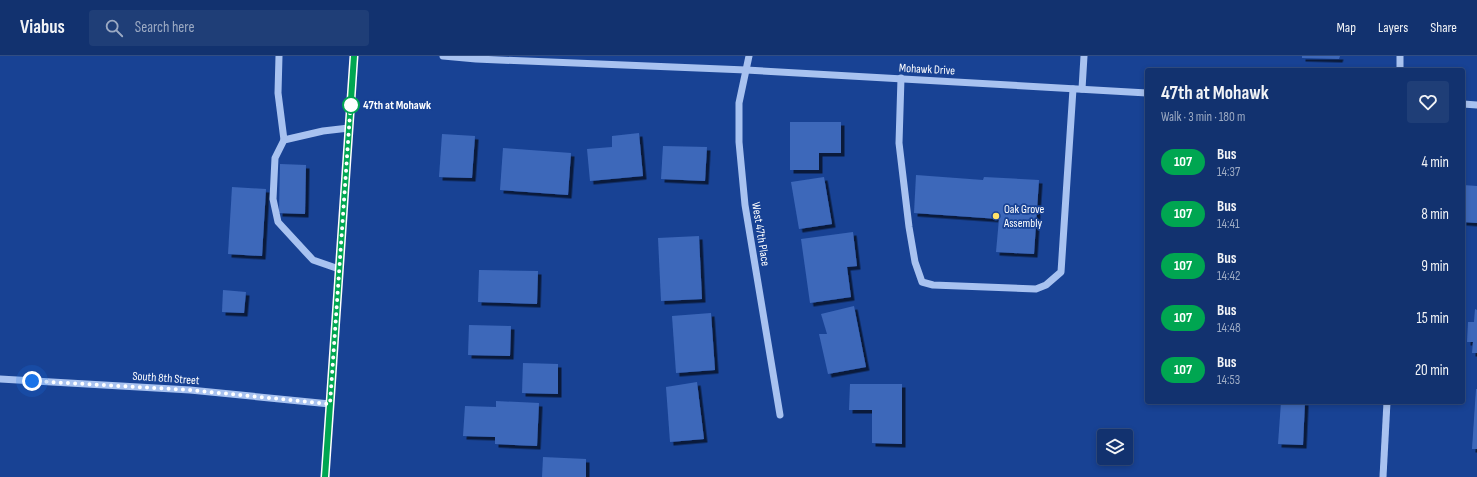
<!DOCTYPE html>
<meta charset="utf-8">
<style>
:root{--surface:#12326f;--page:#1f3e77;--text:#f1f3f6;--muted:#9caac3;--line:#314d82}
body{margin:0;font-family:"Sofia Sans Condensed",sans-serif;background:var(--page);color:var(--text);height:100vh;display:flex;flex-direction:column;font-size:15px;white-space:nowrap}
*{box-sizing:border-box;margin:0}
p{font-size:13px;color:var(--muted)}
.icon{flex:none;width:22px;height:22px;fill:none;stroke:currentColor;stroke-width:2;stroke-linecap:round;stroke-linejoin:round}
.map{position:relative;flex:1;overflow:hidden}
.drawer{position:absolute;left:1145px;top:12px;width:320px;height:336px;display:flex;flex-direction:column;background:var(--surface);border-radius:4px;box-shadow:0 2px 6px #0003,0 0 0 1px var(--line)}
.drawer>*{flex:none}
.badge{padding:0 8px;border-radius:13px;font-size:14px;line-height:26px}
.fabs{position:absolute;left:1097px;top:373px;display:grid;gap:8px}
.fabs a{display:grid;place-items:center;width:36px;height:36px;border-radius:4px;background:var(--surface);box-shadow:0 2px 6px #0003,0 0 0 1px var(--line);font-size:20px}
.you{position:absolute;width:20px;height:20px;margin:-10px;border:3px solid #fff;border-radius:50%;background:#1a73e8;box-shadow:0 0 0 6px #1a73e833}
.map>.badge{position:absolute;translate:-50% -50%;box-shadow:0 0 0 2px #fff}
.round{display:grid;place-items:center;flex:none;width:42px;height:42px;border-radius:4px;background:var(--page)}
.headline{display:flex;align-items:center;justify-content:space-between;height:68px;padding:0 16px}
h1{font-size:19px;font-weight:700;line-height:30px}
ul{padding:0;list-style:none}
li{display:flex;align-items:center;gap:12px;height:52px;padding:0 16px}
li div{flex:1}
li b{display:block;font-size:15px}
li em{font-style:normal}
li .badge{min-width:44px;font-weight:700;text-align:center}
header{display:flex;align-items:center;gap:24px;box-sizing:border-box;height:56px;padding:0 20px;background:var(--surface);border-bottom:1px solid var(--line)}
header strong{font-size:19px}
nav{display:flex;gap:22px;margin-inline-start:auto;font-size:14px}
.search{width:280px;height:36px;background:var(--page);display:flex;align-items:center;gap:10px;box-sizing:border-box;padding:0 14px;border-radius:4px;color:var(--muted);font-size:15px}
.map>svg:first-child{display:block}
</style>
<header>
<strong>Viabus</strong>
<div class="search"><svg class="icon" aria-label="search" viewBox="0 0 24 24"><circle cx="10" cy="10" r="6"/><path d="M15 15l6 6"/></svg>Search here</div>
<nav><a>Map</a><a>Layers</a><a>Share</a></nav>
</header>
<div class="map">
<svg width="1477" height="421" viewBox="0 0 1477 421">
<defs>
<filter id="shadow"><feDropShadow dx="3.5" dy="3.5" stdDeviation="0" flood-color="#0009"/></filter>
</defs>
<rect width="100%" height="100%" fill="#184294"/>
<!-- building -->
<g fill="#3d68ba" filter="url(#shadow)">
<path d="M 1302,0 L 1340,0 L 1339,3 L 1302,2 Z"/>
<path d="M 790,66 L 841,66 L 841,97 L 819,97 L 819,114 L 790,114 Z"/>
<path d="M 639,77 L 643,120 L 590,125 L 587,93 L 612,91 L 612,80 Z"/>
<path d="M 442,78 L 475,80 L 472,122 L 439,121 Z"/>
<path d="M 663,90 L 707,91 L 705,125 L 661,123 Z"/>
<path d="M 503,92 L 571,97 L 568,139 L 500,134 Z"/>
<path d="M 280,108 L 306,109 L 305,158 L 279,157 Z"/>
<path d="M 916,119 L 983,124 L 984,121 L 1039,124 L 1034,198 L 996,196 L 999,163 L 914,157 Z"/>
<path d="M 824,121 L 832,168 L 799,173 L 791,126 Z"/>
<path d="M 1463,129 L 1477,130 L 1477,167 L 1463,166 Z"/>
<path d="M 232,131 L 266,133 L 262,200 L 228,198 Z"/>
<path d="M 853,176 L 857,210 L 847,211 L 851,241 L 810,247 L 801,183 Z"/>
<path d="M 699,180 L 702,243 L 661,245 L 658,182 Z"/>
<path d="M 479,214 L 538,215 L 537,248 L 478,246 Z"/>
<path d="M 223,234 L 246,236 L 244,257 L 222,256 Z"/>
<path d="M 854,250 L 866,311 L 828,318 L 819,278 L 827,278 L 821,258 Z"/>
<path d="M 1475,253 L 1477,254 L 1477,297 L 1472,297 L 1473,286 L 1467,286 L 1468,266 L 1474,266 Z"/>
<path d="M 711,257 L 715,314 L 676,317 L 672,260 Z"/>
<path d="M 469,269 L 511,270 L 510,300 L 468,299 Z"/>
<path d="M 523,307 L 558,308 L 558,338 L 522,337 Z"/>
<path d="M 697,326 L 704,383 L 670,386 L 666,331 Z"/>
<path d="M 850,328 L 902,328 L 902,388 L 872,387 L 872,354 L 849,354 Z"/>
<path d="M 1476,333 L 1477,333 L 1477,393 L 1472,393 Z"/>
<path d="M 496,345 L 539,347 L 537,390 L 495,388 L 495,381 L 463,380 L 465,350 L 496,351 Z"/>
<path d="M 1281,346 L 1305,346 L 1303,389 L 1278,388 Z"/>
<path d="M 543,401 L 586,403 L 586,421 L 542,421 Z"/>
</g>
<g fill="none" stroke-linecap="round" stroke-linejoin="round">
<!-- minor -->
<g stroke="#a8c2f0" stroke-width="7">
<path d="M 279,0 L 278,37 L 284,84"/>
<path d="M 443,0 L 476,3 L 746,14 L 1147,37"/>
<path d="M 749,0 L 739,47 L 739,86 L 745,149 L 780,359"/>
<path d="M 1400,14 L 1400,0"/>
<path d="M 901,22 L 899,87 L 909,171 L 915,206 L 922,226 L 933,229 L 1036,233 L 1046,229 L 1061,216 L 1073,33"/>
<path d="M 1082,33 L 1084,0"/>
<path d="M 1463,48 L 1477,49"/>
<path d="M 339,213 L 313,204 L 278,166 L 273,143 L 275,102 L 284,84 L 323,75 L 349,72"/>
<path d="M 0,323 L 190,334 L 330,348"/>
<path d="M 325,421 L 354,0"/>
<path d="M 1383,421 L 1387,346"/>
</g>
</g>
<g fill="none" stroke-linecap="round" stroke-linejoin="round">
<defs>
<path id="line" d="M 325,421 L 354,0"/>
</defs>
<!-- line casing -->
<use href="#line" stroke="#fff" stroke-width="9"/>
<!-- line -->
<use href="#line" stroke="#00a651" stroke-width="6"/>
<!-- walk -->
<path stroke="#fff" stroke-width="4" stroke-dasharray="0 7.2" d="M 32,325 L 190,334 L 330,348 L 351,43 L 351,49"/>
</g>
<!-- markers -->
<circle fill="#fff" stroke="#00a651" stroke-width="2" cx="351" cy="49" r="8"/>
<circle fill="#ffe268" stroke="#184294" stroke-width="1.5" cx="996" cy="160" r="4"/>
<g text-anchor="middle" stroke-width="3.5" stroke-linejoin="round" paint-order="stroke">
<!-- street labels -->
<g font-size="12" fill="#fff" stroke="#184294">
<text transform="translate(927 13) rotate(3)" y="4">Mohawk Drive</text>
<text transform="translate(761 178) rotate(81)" y="4">West 47th Place</text>
<text transform="translate(166 322) rotate(4)" y="4">South 8th Street</text>
</g>
<!-- stop labels -->
<g font-size="12" font-weight="bold" fill="#fff" stroke="#184294" text-anchor="start">
<text x="363" y="53">47th at Mohawk</text>
</g>
<!-- poi labels -->
<g font-size="12" fill="#fff" stroke="#184294" text-anchor="start">
<text x="1004" y="157">Oak Grove<tspan x="1004" dy="14">Assembly</tspan></text>
</g>
</g>
</svg>
<div class="fabs">
<a><svg class="icon" aria-label="layers" viewBox="0 0 24 24"><path d="M12 4l9 5-9 5-9-5zM3 14l9 5 9-5"/></svg></a>
</div>
<div class="you" style="left:32px;top:325px"></div>
<section class="drawer">
<div class="headline"><div><h1>47th at Mohawk</h1><p>Walk · 3 min · 180 m</p></div><a class="round"><svg class="icon" aria-label="heart" viewBox="0 0 24 24"><path d="M12 20l-8-8c-3-5 5-10 8-4 3-6 11-1 8 4z"/></svg></a></div>
<ul>
<li><span class="badge" style="background:#00a651;color:#fff">107</span><div><b>Bus</b><p>14:37</p></div><em>4 min</em></li>
<li><span class="badge" style="background:#00a651;color:#fff">107</span><div><b>Bus</b><p>14:41</p></div><em>8 min</em></li>
<li><span class="badge" style="background:#00a651;color:#fff">107</span><div><b>Bus</b><p>14:42</p></div><em>9 min</em></li>
<li><span class="badge" style="background:#00a651;color:#fff">107</span><div><b>Bus</b><p>14:48</p></div><em>15 min</em></li>
<li><span class="badge" style="background:#00a651;color:#fff">107</span><div><b>Bus</b><p>14:53</p></div><em>20 min</em></li>
</ul>
</section>
</div>
